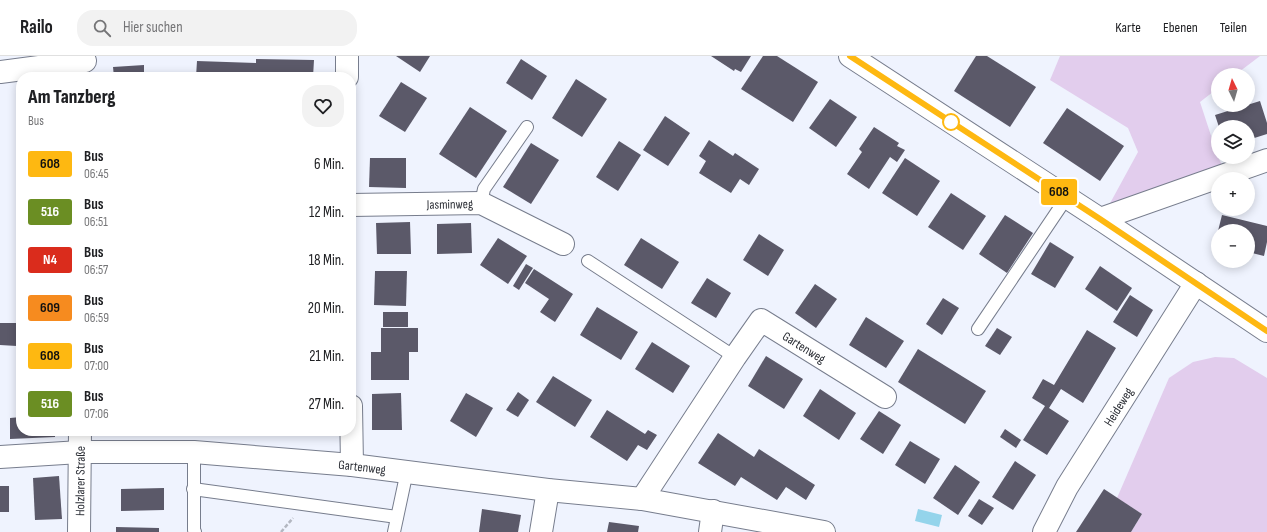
<!DOCTYPE html>
<html lang="de">
<meta charset="utf-8">
<style>
:root{--surface:#fff;--page:#f2f2f2;--text:#202124;--muted:#757577;--line:#e0e0e0}
body{margin:0;font-family:"Sofia Sans Condensed",sans-serif;background:var(--page);color:var(--text);height:100vh;display:flex;flex-direction:column;font-size:15px;white-space:nowrap}
*{box-sizing:border-box;margin:0}
p{font-size:13px;color:var(--muted)}
.icon{flex:none;width:22px;height:22px;fill:none;stroke:currentColor;stroke-width:2;stroke-linecap:round;stroke-linejoin:round}
.map{position:relative;flex:1;overflow:hidden}
.drawer{position:absolute;left:16px;top:16px;width:340px;height:364px;display:flex;flex-direction:column;background:var(--surface);border-radius:16px;box-shadow:0 2px 10px #0003}
.drawer>*{flex:none}
.badge{padding:0 8px;border-radius:3px;font-size:14px;line-height:26px}
.needle{width:26px;rotate:355deg}
.controls{position:absolute;left:1211px;top:12px;display:grid;gap:8px}
.controls a{display:grid;place-items:center;width:44px;height:44px;border-radius:50%;background:var(--surface);box-shadow:0 2px 10px #0003;font-size:20px}
.map>.badge{position:absolute;translate:-50% -50%;box-shadow:0 0 0 2px #fff}
.round{display:grid;place-items:center;flex:none;width:42px;height:42px;border-radius:16px;background:var(--page)}
.summary{display:flex;align-items:center;justify-content:space-between;height:68px;padding:0 12px}
h1{font-size:19px;font-weight:800;line-height:30px}
ul{padding:0;list-style:none}
li{display:flex;align-items:center;gap:12px;height:48px;padding:0 12px}
li div{flex:1}
li b{display:block;font-size:15px}
li em{font-style:normal}
li .badge{min-width:44px;font-weight:700;text-align:center}
header{display:flex;align-items:center;gap:24px;box-sizing:border-box;height:56px;padding:0 20px;background:var(--surface);border-bottom:1px solid var(--line)}
header strong{font-size:19px}
nav{display:flex;gap:22px;margin-inline-start:auto;font-size:14px}
.search{width:280px;height:36px;background:var(--page);display:flex;align-items:center;gap:10px;box-sizing:border-box;padding:0 14px;border-radius:16px;color:var(--muted);font-size:15px}
.map>svg:first-child{display:block}
</style>
<header>
<strong>Railo</strong>
<div class="search"><svg class="icon" aria-label="search" viewBox="0 0 24 24"><circle cx="10" cy="10" r="6"/><path d="M15 15l6 6"/></svg>Hier suchen</div>
<nav><a>Karte</a><a>Ebenen</a><a>Teilen</a></nav>
</header>
<div class="map">
<svg width="1267" height="476" viewBox="0 0 1267 476">
<rect width="100%" height="100%" fill="#eff3fe"/>
<!-- green -->
<g fill="#e2cded">
<path d="M 1060,0 L 1260,0 L 1235,19 L 1218,19 L 1218,32 L 1200,46 L 1218,101 L 1222,109 L 1108,151 L 1138,96 L 1128,72 L 1050,24 Z"/>
<path d="M 1215,301 L 1234,302 L 1267,322 L 1267,476 L 1131,476 L 1142,458 L 1117,442 L 1169,322 L 1193,306 Z"/>
</g>
<!-- water -->
<path fill="#94d4eb" d="M 918,453 L 942,459 L 939,471 L 915,465 Z"/>
<!-- building -->
<g fill="#5b5969">
<path d="M 396,0 L 430,0 L 420,16 Z"/>
<path d="M 711,0 L 751,0 L 741,16 L 735,13 L 734,15 Z"/>
<path d="M 763,0 L 777,0 L 818,26 L 793,66 L 741,33 Z"/>
<path d="M 976,0 L 987,0 L 1036,31 L 1010,71 L 954,35 Z"/>
<path d="M 256,3 L 314,4 L 313,21 L 196,21 L 197,5 L 256,7 Z"/>
<path d="M 521,3 L 547,20 L 532,44 L 506,27 Z"/>
<path d="M 144,9 L 144,21 L 114,21 L 113,11 Z"/>
<path d="M 576,23 L 607,43 L 582,81 L 552,62 Z"/>
<path d="M 401,26 L 427,42 L 405,76 L 379,60 Z"/>
<path d="M 830,43 L 857,61 L 836,91 L 809,72 Z"/>
<path d="M 1260,45 L 1267,67 L 1267,78 L 1248,84 L 1248,71 L 1219,71 L 1215,59 Z"/>
<path d="M 470,51 L 507,75 L 476,122 L 439,98 Z"/>
<path d="M 1067,52 L 1124,90 L 1100,125 L 1043,87 Z"/>
<path d="M 665,60 L 690,77 L 668,110 L 643,94 Z"/>
<path d="M 874,71 L 899,87 L 897,90 L 905,94 L 897,106 L 890,101 L 869,133 L 847,118 L 862,96 L 859,93 Z"/>
<path d="M 709,84 L 733,100 L 735,97 L 759,113 L 749,129 L 740,123 L 731,137 L 699,117 L 706,105 L 699,100 Z"/>
<path d="M 619,85 L 641,99 L 618,135 L 596,121 Z"/>
<path d="M 531,87 L 559,104 L 531,148 L 503,131 Z"/>
<path d="M 370,102 L 406,102 L 406,132 L 369,131 Z"/>
<path d="M 905,102 L 940,125 L 917,160 L 882,137 Z"/>
<path d="M 951,137 L 986,160 L 963,194 L 928,171 Z"/>
<path d="M 1005,159 L 1033,177 L 1007,217 L 979,198 Z"/>
<path d="M 1222,159 L 1267,170 L 1267,186 L 1264,200 L 1248,196 L 1248,175 L 1218,175 Z"/>
<path d="M 410,166 L 411,198 L 377,198 L 376,167 Z"/>
<path d="M 471,167 L 472,197 L 437,198 L 437,168 Z"/>
<path d="M 759,178 L 784,194 L 768,220 L 743,204 Z"/>
<path d="M 1217,179 L 1218,180 L 1218,189 L 1215,189 Z"/>
<path d="M 498,182 L 527,200 L 508,228 L 480,209 Z"/>
<path d="M 641,182 L 679,206 L 662,233 L 624,209 Z"/>
<path d="M 1050,186 L 1074,201 L 1055,232 L 1031,218 Z"/>
<path d="M 526,208 L 533,212 L 519,234 L 513,230 Z"/>
<path d="M 1100,210 L 1132,232 L 1117,255 L 1085,233 Z"/>
<path d="M 17,212 L 21,212 L 21,265 L 18,265 Z"/>
<path d="M 534,213 L 573,238 L 555,266 L 540,256 L 549,243 L 525,227 Z"/>
<path d="M 375,215 L 407,215 L 406,250 L 374,249 Z"/>
<path d="M 707,222 L 731,237 L 716,262 L 691,247 Z"/>
<path d="M 815,228 L 837,243 L 816,272 L 795,257 Z"/>
<path d="M 1130,239 L 1153,254 L 1137,281 L 1113,266 Z"/>
<path d="M 943,242 L 959,252 L 942,279 L 926,268 Z"/>
<path d="M 597,251 L 638,276 L 621,304 L 580,279 Z"/>
<rect x="383" y="256" width="25" height="15"/>
<path d="M 866,261 L 904,285 L 886,312 L 849,289 Z"/>
<path d="M 0,267 L 17,267 L 17,290 L 0,289 Z"/>
<path d="M 381,272 L 418,272 L 418,296 L 409,296 L 409,324 L 371,324 L 371,296 L 381,296 Z"/>
<path d="M 997,272 L 1012,281 L 1000,299 L 985,290 Z"/>
<path d="M 1087,274 L 1116,292 L 1083,347 L 1061,333 L 1049,352 L 1069,365 L 1047,399 L 1023,384 L 1045,350 L 1032,342 L 1043,323 L 1054,329 Z"/>
<path d="M 652,286 L 690,310 L 673,337 L 635,313 Z"/>
<path d="M 17,291 L 21,291 L 21,340 L 18,340 Z"/>
<path d="M 918,293 L 986,335 L 965,368 L 898,326 Z"/>
<path d="M 766,300 L 803,323 L 784,353 L 748,330 Z"/>
<path d="M 553,320 L 592,344 L 575,371 L 536,346 Z"/>
<path d="M 820,333 L 856,357 L 839,384 L 803,360 Z"/>
<path d="M 518,336 L 529,344 L 518,361 L 506,354 Z"/>
<path d="M 401,337 L 402,374 L 372,374 L 372,338 Z"/>
<path d="M 466,337 L 493,352 L 476,381 L 450,365 Z"/>
<path d="M 607,354 L 645,378 L 648,374 L 657,379 L 647,394 L 638,389 L 627,405 L 590,381 Z"/>
<path d="M 879,355 L 901,369 L 883,398 L 860,383 Z"/>
<path d="M 21,361 L 21,375 L 55,375 L 55,381 L 10,383 L 10,362 Z"/>
<path d="M 1005,373 L 1021,384 L 1016,392 L 1000,381 Z"/>
<path d="M 718,377 L 754,401 L 759,393 L 815,429 L 806,444 L 786,431 L 777,444 L 741,421 L 735,430 L 698,407 Z"/>
<path d="M 910,385 L 940,403 L 925,428 L 895,409 Z"/>
<path d="M 1015,405 L 1036,419 L 1013,454 L 992,441 Z"/>
<path d="M 955,409 L 980,426 L 958,459 L 933,442 Z"/>
<path d="M 59,420 L 62,463 L 35,464 L 33,422 Z"/>
<rect x="0" y="430" width="9" height="26"/>
<path d="M 164,432 L 164,454 L 121,455 L 121,433 Z"/>
<path d="M 1104,433 L 1142,458 L 1131,476 L 1076,476 Z"/>
<path d="M 979,443 L 994,452 L 982,469 L 968,460 Z"/>
<path d="M 482,453 L 521,459 L 518,476 L 479,476 Z"/>
<path d="M 609,466 L 639,470 L 638,476 L 607,476 Z"/>
<path d="M 116,471 L 159,472 L 159,476 L 116,476 Z"/>
</g>
<g fill="none" stroke-linecap="round" stroke-linejoin="round">
<defs>
<g id="service">
<path d="M 481,147 L 484,133 L 527,71"/>
<path d="M 588,205 L 735,301"/>
<path d="M 978,273 L 1067,141"/>
<path d="M 194,396 L 194,474 L 195,476"/>
<path d="M 193,433 L 397,461"/>
<path d="M 394,476 L 407,415"/>
</g>
<g id="minor">
<path d="M 347,0 L 347,21"/>
<path d="M 850,0 L 1100,163 L 1267,275"/>
<path d="M 0,16 L 85,5"/>
<path id="s1" d="M 351,149 L 481,147 L 563,188"/>
<path d="M 1100,163 L 1267,104"/>
<path d="M 351,350 L 352,409"/>
<path id="s2" d="M 0,401 L 80,396 L 194,396 L 352,409 L 548,434 L 642,443 L 824,476"/>
<path id="s3" d="M 642,443 L 735,301 L 761,264 L 885,341"/>
<path id="s4" d="M 79,476 L 80,375"/>
<path d="M 541,476 L 548,434"/>
<path d="M 710,476 L 713,455"/>
<path id="s5" d="M 1044,476 L 1067,431 L 1196,227"/>
</g>
</defs>
<!-- service casing -->
<use href="#service" stroke="#777d8d" stroke-width="14"/>
<!-- minor casing -->
<use href="#minor" stroke="#777d8d" stroke-width="24"/>
<!-- path -->
<path stroke="#b3b7c1" stroke-width="2.5" stroke-dasharray="4 2" stroke-linecap="butt" d="M 281,476 L 293,462"/>
<!-- service -->
<use href="#service" stroke="#fff" stroke-width="12"/>
<!-- minor -->
<use href="#minor" stroke="#fff" stroke-width="22"/>
</g>
<g fill="none" stroke-linecap="round" stroke-linejoin="round">
<defs>
<path id="line" d="M 850,0 L 1100,163 L 1267,275"/>
</defs>
<!-- line casing -->
<use href="#line" stroke="#fff" stroke-width="9"/>
<!-- line -->
<use href="#line" stroke="#feb811" stroke-width="6"/>
</g>
<!-- markers -->
<circle fill="#fff" stroke="#feb811" stroke-width="2" cx="951" cy="66" r="8"/>
<g text-anchor="middle" stroke-width="4" stroke-linejoin="round" paint-order="stroke">
<!-- street labels -->
<g font-size="13" fill="#2a2d34" stroke="#eff3fe">
<text dy="5" stroke="none"><textPath href="#s1" startOffset="99">Jasminweg</textPath></text>
<text dy="5" stroke="none"><textPath href="#s3" startOffset="266">Gartenweg</textPath></text>
<text dy="5" stroke="none"><textPath href="#s5" startOffset="146">Heideweg</textPath></text>
<text dy="5" stroke="none"><textPath href="#s2" startOffset="363">Gartenweg</textPath></text>
<text dy="5" stroke="none"><textPath href="#s4" startOffset="51">Holzlarer Straße</textPath></text>
</g>
</g>
</svg>
<div class="controls">
<a><svg class="needle" viewBox="-14 -14 28 28"><path d="M0-13l5 13h-10z" fill="#e53935"/><path d="M0 13l5-13h-10z" fill="#757577"/></svg></a>
<a><svg class="icon" aria-label="layers" viewBox="0 0 24 24"><path d="M12 4l9 5-9 5-9-5zM3 14l9 5 9-5"/></svg></a>
<a>+</a>
<a>−</a>
</div>
<b class="badge" style="left:1059px;top:136px;background:#feb811;color:#111">608</b>
<section class="drawer">
<div class="summary"><div><h1>Am Tanzberg</h1><p>Bus</p></div><a class="round"><svg class="icon" aria-label="heart" viewBox="0 0 24 24"><path d="M12 20l-8-8c-3-5 5-10 8-4 3-6 11-1 8 4z"/></svg></a></div>
<ul>
<li><span class="badge" style="background:#feb811;color:#111">608</span><div><b>Bus</b><p>06:45</p></div><em>6 Min.</em></li>
<li><span class="badge" style="background:#6b8e23;color:#fff">516</span><div><b>Bus</b><p>06:51</p></div><em>12 Min.</em></li>
<li><span class="badge" style="background:#da2c1c;color:#fff">N4</span><div><b>Bus</b><p>06:57</p></div><em>18 Min.</em></li>
<li><span class="badge" style="background:#f68b1f;color:#111">609</span><div><b>Bus</b><p>06:59</p></div><em>20 Min.</em></li>
<li><span class="badge" style="background:#feb811;color:#111">608</span><div><b>Bus</b><p>07:00</p></div><em>21 Min.</em></li>
<li><span class="badge" style="background:#6b8e23;color:#fff">516</span><div><b>Bus</b><p>07:06</p></div><em>27 Min.</em></li>
</ul>
</section>
</div>
